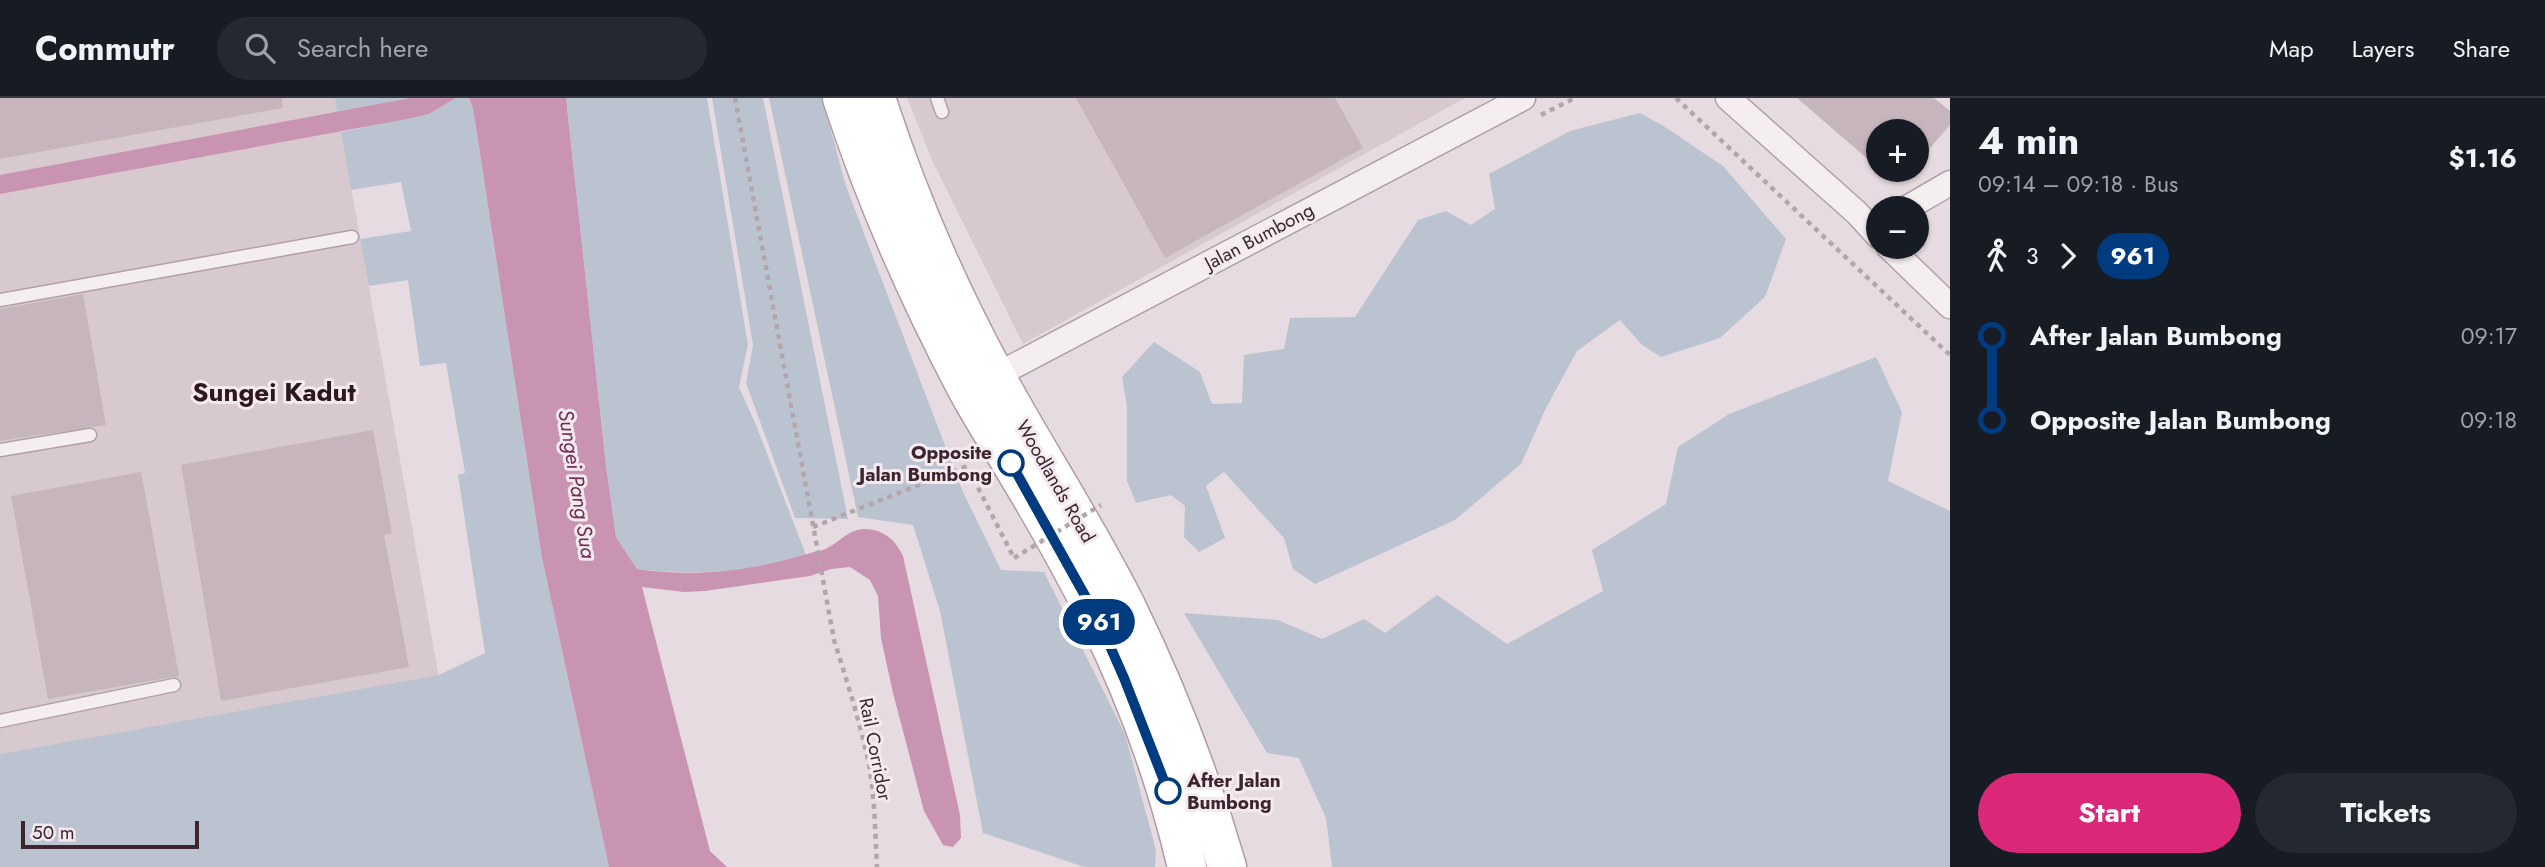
<!DOCTYPE html>
<meta charset="utf-8">
<style>
:root{--surface:#171b24;--page:#242831;--text:#f1f3f6;--muted:#9ea1a6;--line:#363941;--accent:#db2777}
body{margin:0;font-family:Jost,sans-serif;background:var(--page);color:var(--text);height:100vh;display:flex;flex-direction:column;font-size:26px;white-space:nowrap}
*{box-sizing:border-box;margin:0}
p{font-size:23px;color:var(--muted)}
.icon{flex:none;width:38px;height:38px;fill:none;stroke:currentColor;stroke-width:2;stroke-linecap:round;stroke-linejoin:round}
.map{position:relative;flex:1;overflow:hidden}
.drawer{display:flex;flex-direction:column;background:var(--surface);width:595px}
.drawer>*{flex:none}
.badge{padding:0 14px;border-radius:23px;font-size:24px;line-height:46px}
.buttons{position:absolute;left:1866px;top:21px;display:grid;gap:14px}
.buttons a{display:grid;place-items:center;width:63px;height:63px;border-radius:50%;background:var(--surface);box-shadow:0 2px 5px #0004;font-size:35px}
.scale{position:absolute;left:21px;bottom:18px;width:178px;box-sizing:border-box;padding-left:7px;border:4px solid #3c252f;border-top:0;font-size:19px;line-height:24px;white-space:nowrap;color:#3c252f;-webkit-text-stroke:5px #f4eaef;paint-order:stroke}
.map>.badge{position:absolute;translate:-50% -50%;box-shadow:0 0 0 4px #fff}
.legs{display:flex;align-items:center;gap:10px;height:77px;padding:0 28px;font-size:23px}
.legs p{margin-inline-start:auto}
.overview{display:flex;align-items:center;justify-content:space-between;height:119px;padding:0 28px}
h1{font-size:38px;font-weight:700;line-height:52px}
.button{display:flex;gap:14px;margin-top:auto;padding:14px 28px}
.button a{flex:1;height:80px;border-radius:42px;background:var(--accent);color:#fff;font-size:28px;font-weight:700;line-height:80px;text-align:center}
.button a+a{background:var(--page);color:var(--text)}
ul{padding:0 28px;list-style:none}
li{display:flex;align-items:center;gap:24px;height:84px;font-size:26px}
li i{display:grid;place-items:center;width:10px;height:100%;margin:0 9px;background:currentColor}
li i::after{content:'';width:18px;height:18px;margin:-9px;border:5px solid;border-radius:50%;background:var(--surface)}
li p{margin-inline-start:auto}
li:first-child i{background:linear-gradient(#0000 50%,currentColor 0)}
li:last-child i{background:linear-gradient(currentColor 50%,#0000 0)}
header{display:flex;align-items:center;gap:42px;box-sizing:border-box;height:98px;padding:0 35px;background:var(--surface);border-bottom:2px solid var(--line)}
header strong{font-size:33px}
nav{display:flex;gap:38px;margin-inline-start:auto;font-size:24px}
.search{width:490px;height:63px;background:var(--page);display:flex;align-items:center;gap:18px;box-sizing:border-box;padding:0 24px;border-radius:38px;color:var(--muted);font-size:26px}
main{display:flex;flex:1;min-height:0}
.map>svg:first-child{display:block}
</style>
<header>
<strong>Commutr</strong>
<div class="search"><svg class="icon" aria-label="search" viewBox="0 0 24 24"><circle cx="10" cy="10" r="6"/><path d="M15 15l6 6"/></svg>Search here</div>
<nav><a>Map</a><a>Layers</a><a>Share</a></nav>
</header>
<main>
<div class="map">
<svg width="1950" height="769" viewBox="0 0 1950 769">
<rect width="100%" height="100%" fill="#e6dbe0"/>
<!-- built -->
<g fill="#d8c9cf">
<path d="M 0,0 L 335,0 L 473,769 L 0,769 Z"/>
<path d="M 907,0 L 1465,0 L 1023,246 L 932,62 Z"/>
</g>
<!-- green -->
<g fill="#bcc3d0">
<path d="M 335,0 L 410,0 L 337,14 Z"/>
<path d="M 456,0 L 469,0 L 473,10 L 542,460 L 609,769 L 0,769 L 0,656 L 439,577 L 485,555 L 458,377 L 465,375 L 446,265 L 420,268 L 408,182 L 369,188 L 360,141 L 411,133 L 401,84 L 351,92 L 341,34 L 429,16 Z"/>
<path d="M 566,0 L 707,0 L 748,247 L 739,289 L 756,327 L 806,457 C 751,474 693,478 637,471 L 616,439 L 606,368 Z"/>
<path d="M 712,0 L 763,0 L 848,421 L 795,420 L 746,285 L 753,247 Z"/>
<path d="M 769,0 L 822,0 L 846,88 L 962,392 L 1001,472 L 1044,474 L 1125,636 L 1156,752 L 1155,769 L 1084,769 L 983,735 L 940,513 L 913,427 L 858,419 Z"/>
<path d="M 1640,15 L 1665,29 L 1723,68 L 1786,141 L 1765,199 L 1720,240 L 1661,259 L 1642,247 L 1620,222 L 1577,253 L 1545,312 L 1521,366 L 1455,422 L 1315,486 L 1293,471 L 1284,440 L 1224,374 L 1206,388 L 1225,440 L 1199,454 L 1184,439 L 1185,408 L 1171,397 L 1136,405 L 1127,383 L 1127,309 L 1122,279 L 1154,244 L 1200,274 L 1212,306 L 1242,305 L 1244,257 L 1284,251 L 1290,220 L 1355,219 L 1418,122 L 1446,113 L 1471,127 L 1495,111 L 1489,76 L 1570,33 Z"/>
<path d="M 1876,259 L 1902,314 L 1888,383 L 1950,413 L 1950,769 L 1332,769 L 1326,720 L 1299,660 L 1267,655 L 1184,515 L 1278,522 L 1322,541 L 1364,521 L 1385,535 L 1437,497 L 1507,546 L 1603,493 L 1592,452 L 1666,406 L 1678,349 L 1729,316 Z"/>
</g>
<!-- water -->
<g fill="#c894b1">
<path d="M 410,0 L 456,0 L 429,16 L 402,22 L 0,96 L 0,77 Z"/>
<path d="M 469,0 L 566,0 L 606,368 L 616,439 L 637,471 C 696,480 757,472 814,454 C 818,453 825,452 829,449 C 842,442 850,430 867,431 C 886,433 895,442 903,458 L 960,717 L 961,740 L 953,749 L 943,747 L 924,713 L 893,595 L 881,540 L 878,498 L 870,482 L 850,469 L 831,471 L 810,478 L 705,493 L 684,494 L 642,489 L 710,753 L 727,769 L 609,769 L 542,460 L 473,10 Z"/>
</g>
<!-- building -->
<g fill="#c6b5bd">
<path d="M 0,0 L 282,0 L 283,10 L 0,61 Z"/>
<path d="M 1076,0 L 1335,0 L 1363,50 L 1165,160 Z"/>
<path d="M 1797,0 L 1934,0 L 1950,13 L 1950,27 L 1916,66 L 1916,33 L 1878,33 L 1878,70 Z"/>
<path d="M 83,196 L 106,327 L 0,343 L 0,211 Z"/>
<path d="M 373,332 L 392,435 L 384,437 L 409,569 L 221,603 L 181,367 Z"/>
<path d="M 141,374 L 179,578 L 48,601 L 11,398 Z"/>
</g>
<g fill="none" stroke-linecap="round" stroke-linejoin="round">
<defs>
<g id="lane">
<path d="M 937,0 L 942,14"/>
<path d="M 0,202 L 352,139"/>
<path d="M 0,352 L 90,337"/>
<path d="M 0,623 L 174,587"/>
</g>
<g id="street">
<path d="M 1728,0 L 1857,115 L 1878,138"/>
<path d="M 1907,110 L 1950,85"/>
<path d="M 1889,149 L 1950,208"/>
<path d="M 995,278 L 1523,0"/>
</g>
<g id="primary">
<path d="M 842,0 C 875,101 918,198 967,291 C 982,319 1000,346 1016,373 C 1045,421 1073,471 1098,521 C 1137,600 1167,684 1187,769"/>
<path d="M 876,0 C 907,96 947,189 995,277 C 1037,355 1086,428 1126,508 C 1167,592 1201,679 1227,769"/>
</g>
</defs>
<!-- lane casing -->
<use href="#lane" stroke="#b0a1a7" stroke-width="15"/>
<!-- street casing -->
<use href="#street" stroke="#b0a1a7" stroke-width="27"/>
<!-- primary casing -->
<use href="#primary" stroke="#b29aa5" stroke-width="41"/>
<!-- path -->
<g stroke="#b2a6ab" stroke-width="4.5" stroke-dasharray="5 5" stroke-linecap="butt">
<path d="M 735,0 L 834,542 C 847,583 860,624 869,667 C 875,700 875,735 877,769"/>
<path d="M 1676,0 L 1950,257"/>
<path d="M 1541,17 L 1575,0"/>
<path d="M 813,429 L 967,368 L 1014,460"/>
</g>
<!-- lane -->
<use href="#lane" stroke="#f5eef1" stroke-width="12"/>
<!-- street -->
<use href="#street" stroke="#f5eef1" stroke-width="24"/>
<!-- primary -->
<use href="#primary" stroke="#fff" stroke-width="38"/>
<!-- path-bridge -->
<path stroke="#b2a6ab" stroke-width="4.5" stroke-dasharray="5 5" stroke-linecap="butt" d="M 1014,460 L 1101,407"/>
</g>
<g fill="none" stroke-linecap="round" stroke-linejoin="round">
<defs>
<path id="line-1" d="M 1011,365 L 1098,521 L 1124,580 L 1168,693"/>
</defs>
<!-- line-1 casing -->
<use href="#line-1" stroke="#fff" stroke-width="16"/>
<!-- line-1 -->
<use href="#line-1" stroke="#003b80" stroke-width="10"/>
</g>
<!-- markers -->
<g fill="#fff" stroke="#003b80" stroke-width="3.5">
<circle cx="1011" cy="365" r="12"/>
<circle cx="1168" cy="693" r="12"/>
</g>
<g text-anchor="middle" stroke-width="6" stroke-linejoin="round" paint-order="stroke">
<!-- street labels -->
<g font-size="19" fill="#3c252f" stroke="#f4eaef">
<text transform="translate(1259 138) rotate(-28)" y="7">Jalan Bumbong</text>
<text transform="translate(1056 383) rotate(60)" y="7">Woodlands Road</text>
<text transform="translate(876 651) rotate(79)" y="7">Rail Corridor</text>
</g>
<!-- stop labels -->
<g font-size="19" font-weight="bold" fill="#3c252f" stroke="#f4eaef" text-anchor="end">
<text x="992" y="361">Opposite<tspan x="992" dy="22">Jalan Bumbong</tspan></text>
<text x="1187" y="689" text-anchor="start">After Jalan<tspan x="1187" dy="22">Bumbong</tspan></text>
</g>
<!-- water labels -->
<g font-size="21" font-style="italic" fill="#712e51" stroke="#f4eaef">
<text transform="translate(577 386) rotate(81)" y="7">Sungei Pang Sua</text>
</g>
<!-- district labels -->
<g font-size="26" font-weight="bold" fill="#2d1720" stroke="#f4eaef">
<text x="274" y="303">Sungei Kadut</text>
</g>
</g>
</svg>
<div class="buttons">
<a>+</a>
<a>−</a>
</div>
<div class="scale">50 m</div>
<b class="badge" style="left:1099px;top:524px;background:#003b80;color:#fff">961</b>
</div>
<section class="drawer">
<div class="overview"><div><h1>4 min</h1><p>09:14 – 09:18 · Bus</p></div><b>$1.16</b></div>
<div class="legs"><svg class="icon" aria-label="walk" viewBox="0 0 24 24"><circle cx="13" cy="4" r="2"/><path d="M13 8l-2 6 4 7M11 14l-3 7M7 12l3-4h3l4 4"/></svg>3<svg class="icon" aria-label="forward" viewBox="0 0 24 24"><path d="M9 5l7 7-7 7"/></svg><b class="badge" style="background:#003b80;color:#fff">961</b></div>
<ul>
<li><i style="color:#003b80"></i><b>After Jalan Bumbong</b><p>09:17</p></li>
<li><i style="color:#003b80"></i><b>Opposite Jalan Bumbong</b><p>09:18</p></li>
</ul>
<div class="button"><a>Start</a><a>Tickets</a></div>
</section>
</main>
